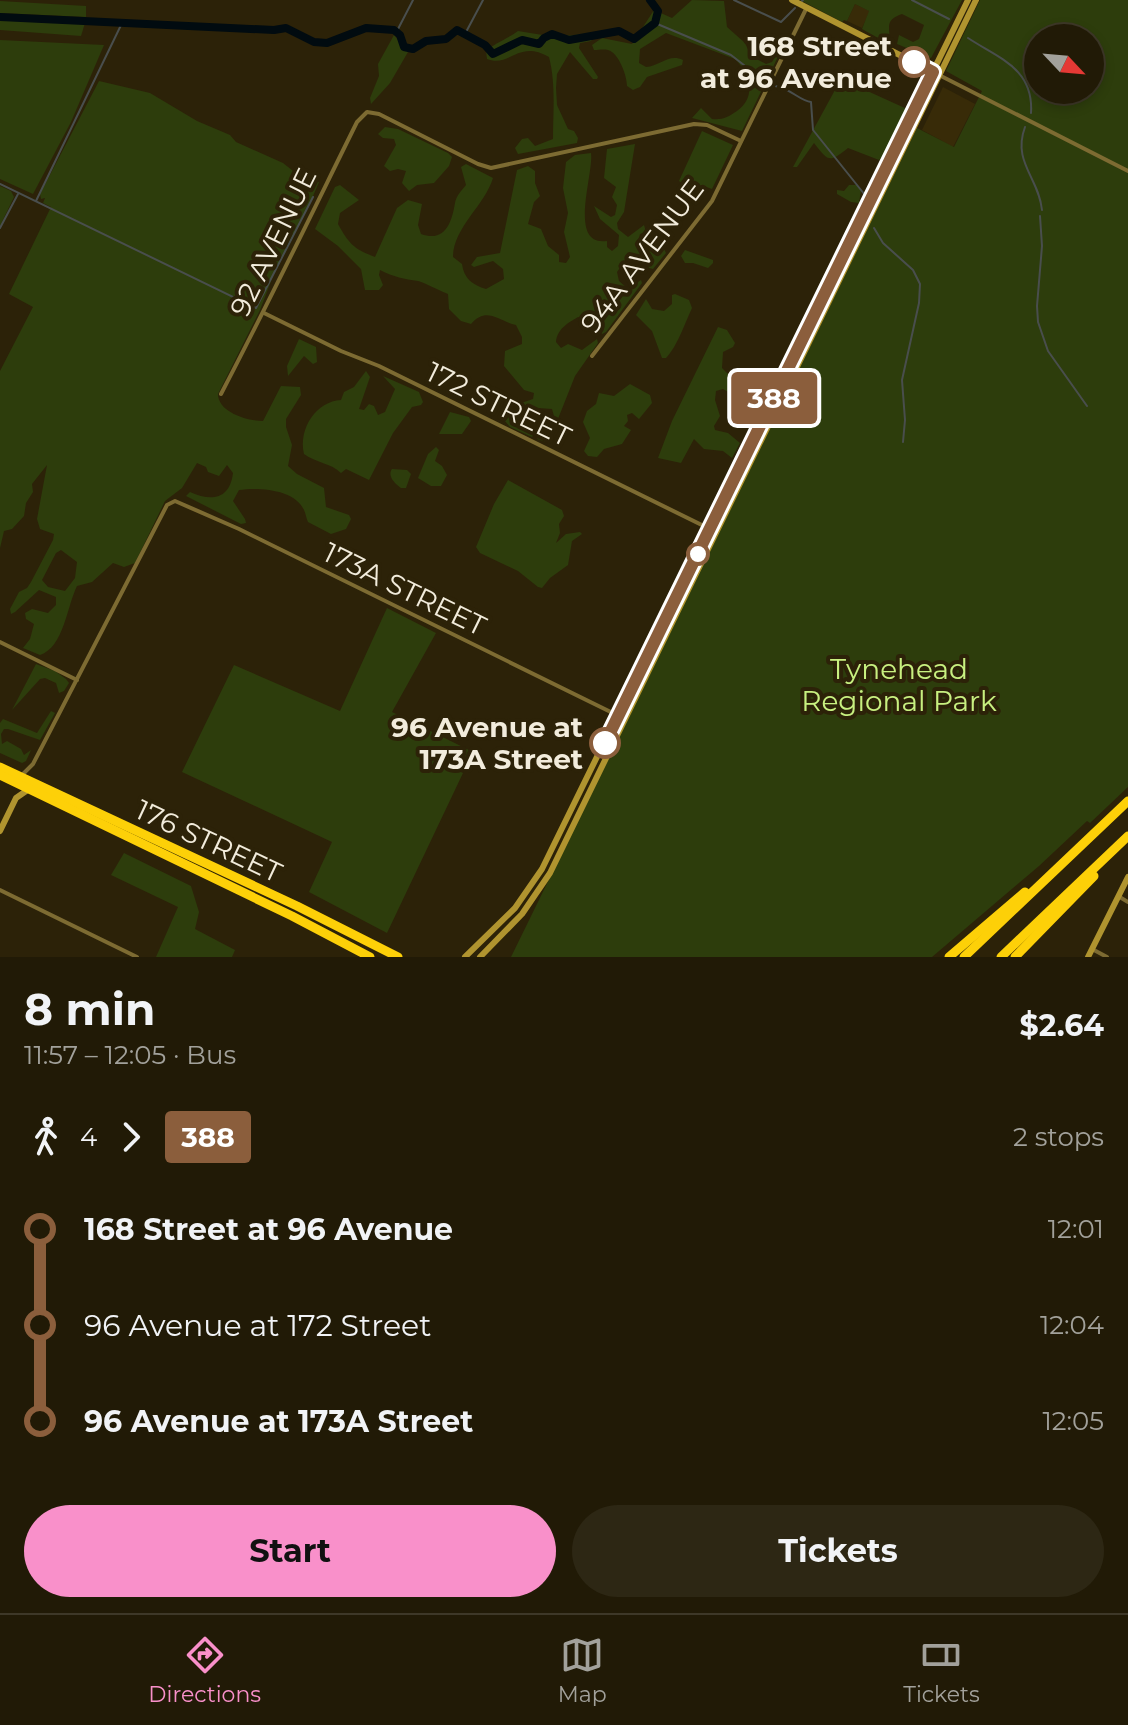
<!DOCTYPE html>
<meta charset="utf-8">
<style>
:root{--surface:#211a06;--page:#2d2714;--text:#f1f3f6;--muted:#a2a19b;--line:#3e3828;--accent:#f990ca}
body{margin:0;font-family:Montserrat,sans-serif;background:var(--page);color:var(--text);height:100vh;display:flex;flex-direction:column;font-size:30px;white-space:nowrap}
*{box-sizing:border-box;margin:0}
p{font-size:26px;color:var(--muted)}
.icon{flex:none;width:44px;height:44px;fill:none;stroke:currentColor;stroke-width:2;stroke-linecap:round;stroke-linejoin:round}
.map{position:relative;height:957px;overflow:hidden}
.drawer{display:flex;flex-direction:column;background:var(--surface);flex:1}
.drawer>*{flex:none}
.badge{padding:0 16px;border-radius:6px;font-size:28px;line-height:52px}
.needle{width:52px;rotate:116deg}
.fabs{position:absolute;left:1024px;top:24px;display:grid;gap:16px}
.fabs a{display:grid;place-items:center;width:80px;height:80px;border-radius:50%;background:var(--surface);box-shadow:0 4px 12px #0003,0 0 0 2px var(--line);font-size:40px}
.map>.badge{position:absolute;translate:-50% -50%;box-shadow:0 0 0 4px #fff}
.legs{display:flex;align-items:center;gap:12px;height:88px;padding:0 24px;font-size:26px}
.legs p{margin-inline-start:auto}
.summary{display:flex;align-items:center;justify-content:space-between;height:136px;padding:0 24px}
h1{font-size:44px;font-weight:700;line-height:60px}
.action{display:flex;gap:16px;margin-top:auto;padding:16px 24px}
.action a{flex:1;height:92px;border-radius:48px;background:var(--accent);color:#111;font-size:32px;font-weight:700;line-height:92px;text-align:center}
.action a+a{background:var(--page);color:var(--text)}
ul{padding:0 24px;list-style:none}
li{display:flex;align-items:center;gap:28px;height:96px;font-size:30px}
li i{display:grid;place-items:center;width:12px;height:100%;margin:0 10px;background:currentColor}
li i::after{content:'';width:20px;height:20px;margin:-10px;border:6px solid;border-radius:50%;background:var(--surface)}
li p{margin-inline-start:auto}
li:first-child i{background:linear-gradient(#0000 50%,currentColor 0)}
li:last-child i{background:linear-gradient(currentColor 50%,#0000 0)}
.tab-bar{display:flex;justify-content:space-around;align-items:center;height:112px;border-top:2px solid var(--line);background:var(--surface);font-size:22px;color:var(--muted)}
.tab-bar a{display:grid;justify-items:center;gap:4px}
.tab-bar .selected{color:var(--accent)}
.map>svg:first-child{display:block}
</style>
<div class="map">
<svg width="1128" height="957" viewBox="0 0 1128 957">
<rect width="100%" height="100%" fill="#2c2208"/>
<!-- built -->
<g fill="#382b08">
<path d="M 855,4 L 870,11 L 862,28 L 847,21 Z"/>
<path d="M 943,87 L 975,104 L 953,147 L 922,130 Z"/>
</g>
<!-- green -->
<g fill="#2d3d0c" fill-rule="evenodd">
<path d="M 692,0 L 724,1 L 727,27 L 745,43 L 751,56 L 766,64 L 772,62 L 788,36 L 742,131 L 692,118 L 701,108 L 712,119 C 723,120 728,117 737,111 C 757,97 750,74 735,59 L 666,33 L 640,49 L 639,63 L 646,67 C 660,66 669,53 683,60 L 682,65 L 647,77 L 640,87 L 633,90 L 627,86 C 627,76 619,53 608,50 C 603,49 599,50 594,50 L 592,45 L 602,38 L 632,44 L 654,10 L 672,18 Z"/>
<path d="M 800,0 L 962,0 L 931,58 L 897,44 L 899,35 L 913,42 L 919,39 L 924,25 L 902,14 C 882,21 892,29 889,44 L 862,29 L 869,11 L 855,4 L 847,21 L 844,20 L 842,22 Z"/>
<path d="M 980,0 L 1128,0 L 1128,787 L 1090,823 L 1087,821 L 1039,866 L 932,957 L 511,957 L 917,128 L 954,147 L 982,91 L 946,71 ZM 1038,38 L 1090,38 L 1090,90 L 1038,90 Z"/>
<path d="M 0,1 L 86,6 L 86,17 L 0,13 Z"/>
<path d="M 0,19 L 85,23 L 81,36 L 0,30 Z"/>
<path d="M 518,31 L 555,37 L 592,33 L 595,35 L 591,41 L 580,43 L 579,48 L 598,77 L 597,79 L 593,79 L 570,52 L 557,74 L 556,88 L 557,105 L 568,129 L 574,131 L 578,138 L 577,143 L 518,154 L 515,148 L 522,139 L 528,138 L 535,146 L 553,139 C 553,112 556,84 549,57 C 518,39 510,68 487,59 L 486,51 C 493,44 509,38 518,31 Z"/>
<path d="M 394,35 L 408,52 L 390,83 L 371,104 L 370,98 L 379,76 L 378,64 Z"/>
<path d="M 0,40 L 104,45 L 71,122 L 33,194 L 0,179 Z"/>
<path d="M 841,79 L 907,109 L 886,153 L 879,160 L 848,148 C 829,163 829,162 814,143 L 797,167 L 793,167 Z"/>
<path d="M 99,81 L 150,93 L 197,121 L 230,135 L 236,142 L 283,163 L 302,178 L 319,182 L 308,208 L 273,276 L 260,310 L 218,394 C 218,412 247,421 263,421 L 281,386 L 300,387 L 301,395 L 286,419 L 286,427 L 292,445 L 288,466 L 297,474 L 324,488 L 326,507 L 349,515 L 351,519 L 346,529 L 331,534 L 308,522 C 306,518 306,514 304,510 C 295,489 258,487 239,490 L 233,501 L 245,519 L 246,523 L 241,524 L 186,496 L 190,492 C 212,502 230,499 233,473 L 227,465 L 219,476 L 208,472 L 206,467 L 197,463 L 182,488 L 165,501 L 135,563 L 124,567 L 113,563 L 92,582 L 77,586 C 67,606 64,647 40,655 L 23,648 L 30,639 L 34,624 L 26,619 L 25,613 L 32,609 L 48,613 L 56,605 L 56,597 L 39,590 L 15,612 L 11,614 L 10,609 L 19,592 L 27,588 L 31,582 L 53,540 L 54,534 L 40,529 L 37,519 L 47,465 L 32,484 L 33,492 L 26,503 L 24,516 L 12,529 L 4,531 L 0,548 L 0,371 L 33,307 L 9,294 L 51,207 L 43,203 L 45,198 L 41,199 L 40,194 ZM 61,550 L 77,562 L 75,578 L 65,591 L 48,587 L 42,580 L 56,553 Z"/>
<path d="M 385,127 L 398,129 L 448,153 L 452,157 L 449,166 L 434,183 L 417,185 L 409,191 L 402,183 L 406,171 L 398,169 L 390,171 L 384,166 L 396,145 L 394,139 L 383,138 L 378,134 Z"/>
<path d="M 702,131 L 733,145 L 712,189 L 701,185 L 696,189 L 691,189 L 679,181 Z"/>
<path d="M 635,144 L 624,212 L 617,223 L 618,229 L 628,237 L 644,225 L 646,232 L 640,234 L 639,238 L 664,249 L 666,253 L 653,269 L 642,266 L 628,256 L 617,272 L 619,281 L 628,289 L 641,280 L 642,283 L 606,332 L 602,334 L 598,325 L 578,317 C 568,323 557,329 556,342 L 561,348 L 568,344 L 582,350 L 597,339 L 598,343 L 575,376 L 550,439 L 546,442 L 537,439 L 554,416 L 552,409 L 538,408 L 536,411 L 536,415 L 544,420 L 532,437 L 510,427 L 505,421 L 521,403 L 533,399 L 534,393 L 524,390 L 504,366 L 505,351 L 522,344 L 522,337 L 516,325 C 498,321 487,306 471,324 L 461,321 L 449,309 L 448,294 C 440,291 423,282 418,281 C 404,279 394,277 380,270 L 379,275 L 383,285 L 379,290 L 365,290 L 361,269 L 338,246 L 315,229 L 335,187 L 340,185 L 359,200 L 340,213 L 338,224 C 349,244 354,249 375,257 L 397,208 L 408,200 L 422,204 L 418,225 L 421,234 C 446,243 452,221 455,203 C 456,196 462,190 466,185 L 461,167 L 466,164 L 493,178 C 485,205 453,228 453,257 L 462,264 C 464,279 473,285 486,289 L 504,279 L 503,269 L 493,261 L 474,267 L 471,265 L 477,257 L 500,253 L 517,170 L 528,166 L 535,171 L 535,183 L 540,196 L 534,202 L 528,224 L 541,229 L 548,246 L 559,255 L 559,262 L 566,263 L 570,257 L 564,232 L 568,213 L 563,188 L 566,162 L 575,155 L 591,153 C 594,174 567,247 607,241 L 607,247 L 612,251 L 618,246 L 619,235 L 600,219 L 594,206 L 611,217 L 615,215 L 617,205 L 612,197 L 616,187 L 604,178 L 607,149 Z"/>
<path d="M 849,185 L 856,185 L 861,190 L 859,203 L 851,202 L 837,194 L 837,190 L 844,191 Z"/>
<path d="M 0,186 L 11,191 L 14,197 L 0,226 Z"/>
<path d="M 685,250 L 713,260 L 713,263 L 708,268 L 693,263 L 685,263 L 681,256 Z"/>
<path d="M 675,294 L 689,300 L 692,308 C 685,323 677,347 666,358 L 662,358 L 652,331 L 636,315 L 646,299 L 652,309 L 664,311 L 672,304 L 672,295 Z"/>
<path d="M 718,327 L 727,330 L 735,343 L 733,347 L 723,352 L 722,368 C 734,381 750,390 769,388 L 770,392 L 760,403 L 751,399 L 739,398 L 723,389 L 716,391 L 715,400 L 720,416 L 714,426 L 715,430 L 728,433 L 740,443 L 732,458 L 723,451 L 704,449 L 694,439 L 681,463 L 658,458 L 672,421 Z"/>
<path d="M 299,339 L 316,347 L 317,362 L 313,364 L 304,356 L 288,376 L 287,366 Z"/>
<path d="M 366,371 L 370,377 L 359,409 L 364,410 L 369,404 L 374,406 L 378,415 L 385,412 L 395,389 L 383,376 L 419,392 L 423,402 L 421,405 L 412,407 L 393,433 L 369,480 L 346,469 L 341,473 C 331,463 316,463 304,454 C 298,428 317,401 341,400 L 344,392 L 354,387 Z"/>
<path d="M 630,384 L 650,395 L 652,403 L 639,419 L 632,413 L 627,415 L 628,421 L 624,426 L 631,430 L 622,444 L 604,449 L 597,457 L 588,456 L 584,451 L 590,438 L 583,422 L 587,411 L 596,404 L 599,393 L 614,396 Z"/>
<path d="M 450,412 L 469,417 L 471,421 L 462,434 L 439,434 Z"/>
<path d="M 436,447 L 439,450 L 435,461 L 442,466 L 447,475 L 441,486 L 431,486 L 418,478 L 428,454 Z"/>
<path d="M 392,469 L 407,470 L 411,474 L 406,488 L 401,488 C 395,484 387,476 392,469 Z"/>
<path d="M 508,480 L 562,510 L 564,516 L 559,524 L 560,533 L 556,543 L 566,534 L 580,532 L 582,534 L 572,541 L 568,565 L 550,578 L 542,588 L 538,587 L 518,571 L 480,553 L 476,547 L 494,504 Z"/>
<path d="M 387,608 L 436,633 L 392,712 L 473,752 L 387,933 L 309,892 L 332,842 L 182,772 L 234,665 L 340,711 Z"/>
<path d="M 36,664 L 55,671 L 66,679 L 69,683 L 64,691 L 59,693 L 56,683 L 45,678 L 40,679 L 12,710 Z"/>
<path d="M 51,711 L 55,713 L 40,740 L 8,729 L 4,729 L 1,734 L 2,744 L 7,741 L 21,749 L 24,755 L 31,750 L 26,761 L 22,763 L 0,753 L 0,723 L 3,719 L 37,733 Z"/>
<path d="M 124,853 L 191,886 L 199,912 L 195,929 L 235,950 L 232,957 L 156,957 L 178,907 L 111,875 Z"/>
</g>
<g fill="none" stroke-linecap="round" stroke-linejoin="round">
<!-- stream -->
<g stroke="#494e4d" stroke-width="2">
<path d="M 734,0 L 781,22 L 795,8"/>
<path d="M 912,0 L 949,19"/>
<path d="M 802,1 L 803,0"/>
<path d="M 655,23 L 731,55 L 758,76"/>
<path d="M 397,31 L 413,0"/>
<path d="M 465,34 L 483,0"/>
<path d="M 968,38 C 998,58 1034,68 1031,113"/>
<path d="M 775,86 C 790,88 800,101 811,102 L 813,130 L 865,195"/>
<path d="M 1025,127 C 1012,162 1039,178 1042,210"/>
<path d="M 0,184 L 256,308 L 313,197"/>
<path d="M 36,201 L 123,21"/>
<path d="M 1040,216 L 1042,246 L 1037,306 L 1038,322 L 1048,351 L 1087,406"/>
<path d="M 0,228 L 18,194"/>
<path d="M 874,228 L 883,243 L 913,270 L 920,284 L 919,303 L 902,380 L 905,420 L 903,442"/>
</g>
<!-- river -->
<path stroke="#010b10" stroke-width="8" d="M 0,17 L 274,30 L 286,28 L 314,42 L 327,43 L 366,28 L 394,30 L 400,35 L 404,47 L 413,49 L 426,41 L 446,39 L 457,30 L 485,45 L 493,54 L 522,40 L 539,44 L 544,38 L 552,34 L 569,40 L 619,31 L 634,39 L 655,23 L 658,11 L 650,0"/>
<!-- street -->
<g stroke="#7d6b32" stroke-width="4">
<path d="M 939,75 L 1128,171"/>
<path d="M 264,313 L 341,351 L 379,366 L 716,532"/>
<path d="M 592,356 L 712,201 L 807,7"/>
<path d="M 221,394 C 268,304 312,213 357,122 L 367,112 L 379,114 L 478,164 L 491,168 L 694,124 L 707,125 L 741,141"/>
<path d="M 0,642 L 77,680"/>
<path d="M 22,775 L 33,764 L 167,505 L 175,501 L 239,529 L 625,719"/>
<path d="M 0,890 L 137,957"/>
<path d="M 1118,896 L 1128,902"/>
<path d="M 1092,949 L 1107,957"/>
</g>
<!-- secondary -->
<g stroke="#b0942f" stroke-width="6">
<path d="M 792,0 L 935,73"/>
<path d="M 0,831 L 16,798 L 29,789"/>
<path d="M 465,957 L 515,908 L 542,869 L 968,0"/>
<path d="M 480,957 L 522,914 L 550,873 L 976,0"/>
<path d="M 1088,957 L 1128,877"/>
</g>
<!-- highway -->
<g stroke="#fdd008" stroke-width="9">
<path d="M 0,767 L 297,906 L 398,957"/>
<path d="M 0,775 L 292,916 L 370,957"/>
<path d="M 949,957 L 1025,892"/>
<path d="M 964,957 L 1128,801"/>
<path d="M 1001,957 L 1128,836"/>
<path d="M 1015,957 L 1094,876"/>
</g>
</g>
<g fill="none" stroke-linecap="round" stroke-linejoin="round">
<defs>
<path id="line-1" d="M 605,743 L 933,72 L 914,62"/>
</defs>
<!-- line-1 casing -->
<use href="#line-1" stroke="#fff" stroke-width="18"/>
<!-- line-1 -->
<use href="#line-1" stroke="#8b5e3c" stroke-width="12"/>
</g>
<!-- markers -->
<g fill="#fff" stroke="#8b5e3c" stroke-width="4">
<circle cx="914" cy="62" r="14"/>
<circle cx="698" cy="554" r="10"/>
<circle cx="605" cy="743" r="14"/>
</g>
<g text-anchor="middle" stroke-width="8" stroke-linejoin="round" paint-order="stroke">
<!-- stop labels -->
<g font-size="28" font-weight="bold" fill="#f2ecdc" stroke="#2c2208" text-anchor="end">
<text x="892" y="56">168 Street<tspan x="892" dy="32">at 96 Avenue</tspan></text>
<text x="583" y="737">96 Avenue at<tspan x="583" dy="32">173A Street</tspan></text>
</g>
<!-- street labels -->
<g font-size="28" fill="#f2ecdc" stroke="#2c2208">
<text transform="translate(273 242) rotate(-64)" y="10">92 AVENUE</text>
<text transform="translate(642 256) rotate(-53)" y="10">94A AVENUE</text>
<text transform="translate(499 404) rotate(26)" y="10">172 STREET</text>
<text transform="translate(405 589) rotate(26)" y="10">173A STREET</text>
<text transform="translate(209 841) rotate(25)" y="10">176 STREET</text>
</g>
<!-- park labels -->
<g font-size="28" fill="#c8f080" stroke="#2c2208">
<text x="899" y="679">Tynehead<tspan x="899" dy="32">Regional Park</tspan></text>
</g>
</g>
</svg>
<div class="fabs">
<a><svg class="needle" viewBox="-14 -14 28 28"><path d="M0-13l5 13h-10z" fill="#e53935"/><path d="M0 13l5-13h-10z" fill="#a2a19b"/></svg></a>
</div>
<b class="badge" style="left:774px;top:398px;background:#8b5e3c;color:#fff">388</b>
</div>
<section class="drawer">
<div class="summary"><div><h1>8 min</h1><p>11:57 – 12:05 · Bus</p></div><b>$2.64</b></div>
<div class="legs"><svg class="icon" aria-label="walk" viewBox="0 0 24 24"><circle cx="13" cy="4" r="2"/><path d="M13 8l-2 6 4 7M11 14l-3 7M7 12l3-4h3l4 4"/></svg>4<svg class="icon" aria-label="forward" viewBox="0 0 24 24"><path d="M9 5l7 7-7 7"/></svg><b class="badge" style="background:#8b5e3c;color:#fff">388</b><p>2 stops</p></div>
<ul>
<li><i style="color:#8b5e3c"></i><b>168 Street at 96 Avenue</b><p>12:01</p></li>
<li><i style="color:#8b5e3c"></i><span>96 Avenue at 172 Street</span><p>12:04</p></li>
<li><i style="color:#8b5e3c"></i><b>96 Avenue at 173A Street</b><p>12:05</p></li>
</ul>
<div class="action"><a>Start</a><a>Tickets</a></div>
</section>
<nav class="tab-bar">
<a class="selected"><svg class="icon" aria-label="directions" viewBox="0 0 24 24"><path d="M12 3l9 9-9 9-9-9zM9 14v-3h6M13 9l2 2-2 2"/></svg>Directions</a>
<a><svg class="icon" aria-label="map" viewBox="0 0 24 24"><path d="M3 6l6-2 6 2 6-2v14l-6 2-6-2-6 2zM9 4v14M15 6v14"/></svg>Map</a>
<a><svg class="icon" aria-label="tickets" viewBox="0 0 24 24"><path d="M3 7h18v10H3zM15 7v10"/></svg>Tickets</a>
</nav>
